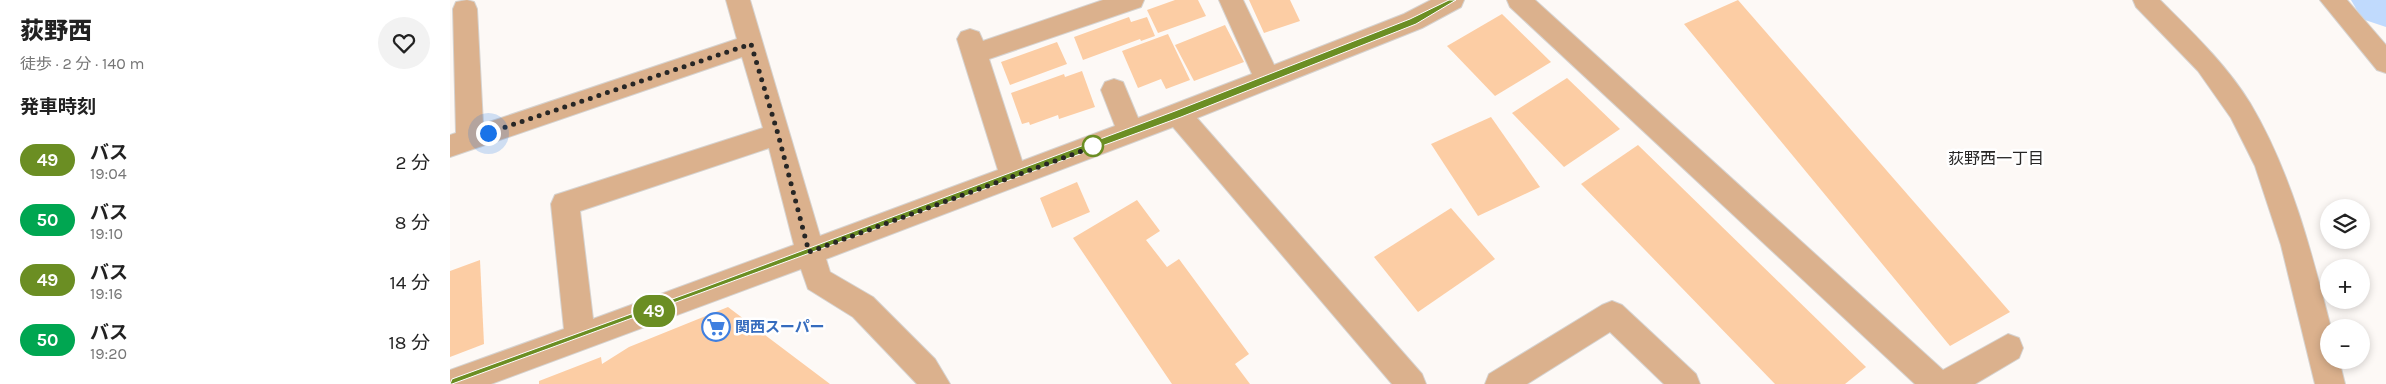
<!DOCTYPE html>
<html lang="ja">
<meta charset="utf-8">
<style>
:root{--surface:#fff;--page:#f2f2f2;--text:#222;--muted:#767676}
body{margin:0;font-family:Karla,"Noto Sans JP",sans-serif;background:var(--page);color:var(--text);height:100vh;display:flex;flex-direction:column;font-size:19px;white-space:nowrap}
*{box-sizing:border-box;margin:0}
p{font-size:16px;color:var(--muted)}
.icon{flex:none;width:28px;height:28px;fill:none;stroke:currentColor;stroke-width:2;stroke-linecap:round;stroke-linejoin:round}
.map{position:relative;flex:1;overflow:hidden}
.details{display:flex;flex-direction:column;background:var(--surface);width:450px}
.details>*{flex:none}
.badge{padding:0 10px;border-radius:16px;font-size:18px;line-height:32px}
.controls{position:absolute;left:1870px;top:199px;display:grid;gap:10px}
.controls a{display:grid;place-items:center;width:50px;height:50px;border-radius:50%;background:var(--surface);box-shadow:0 2px 8px #0003;font-size:25px}
.you{position:absolute;width:25px;height:25px;margin:-12px;border:4px solid #fff;border-radius:50%;background:#1a73e8;box-shadow:0 0 0 8px #1a73e833}
.map>.badge{position:absolute;translate:-50% -50%;box-shadow:0 0 0 2px #fff}
h2{padding:0 20px;font-size:19px;line-height:45px}
.round{display:grid;place-items:center;flex:none;width:52px;height:52px;border-radius:26px;background:var(--page)}
.overview{display:flex;align-items:center;justify-content:space-between;height:85px;padding:0 20px}
h1{font-size:24px;font-weight:800;line-height:38px}
ul{padding:0;list-style:none}
li{display:flex;align-items:center;gap:15px;height:60px;padding:0 20px}
li div{flex:1}
li b{display:block;font-size:19px}
li em{font-style:normal}
li .badge{min-width:55px;font-weight:700;text-align:center}
main{display:flex;flex:1;min-height:0}
.map>svg:first-child{display:block}
</style>
<main>
<section class="details">
<div class="overview"><div><h1>荻野西</h1><p>徒歩 · 2 分 · 140 m</p></div><a class="round"><svg class="icon" aria-label="heart" viewBox="0 0 24 24"><path d="M12 20l-8-8c-3-5 5-10 8-4 3-6 11-1 8 4z"/></svg></a></div>
<h2>発車時刻</h2>
<ul>
<li><span class="badge" style="background:#6b8e23;color:#fff">49</span><div><b>バス</b><p>19:04</p></div><em>2 分</em></li>
<li><span class="badge" style="background:#00a651;color:#fff">50</span><div><b>バス</b><p>19:10</p></div><em>8 分</em></li>
<li><span class="badge" style="background:#6b8e23;color:#fff">49</span><div><b>バス</b><p>19:16</p></div><em>14 分</em></li>
<li><span class="badge" style="background:#00a651;color:#fff">50</span><div><b>バス</b><p>19:20</p></div><em>18 分</em></li>
</ul>
</section>
<div class="map">
<svg width="1936" height="384" viewBox="0 0 1936 384">
<rect width="100%" height="100%" fill="#fdf9f6"/>
<g fill="none" stroke-linecap="round" stroke-linejoin="round">
<!-- river -->
<path fill="#c0dafd" fill-rule="evenodd" d="M 1901,0 L 1936,0 L 1936,27 L 1912,19 Z"/>
</g>
<!-- building -->
<g fill="#fccda4">
<path d="M 725,0 L 748,0 L 756,16 L 708,33 L 697,10 Z"/>
<path d="M 799,0 L 840,0 L 850,21 L 814,33 Z"/>
<path d="M 1288,0 L 1560,312 L 1500,346 L 1234,24 Z"/>
<path d="M 1052,14 L 1101,62 L 1045,96 L 997,46 Z"/>
<path d="M 679,17 L 681,22 L 697,17 L 705,36 L 691,41 L 690,39 L 633,60 L 624,37 Z"/>
<path d="M 775,25 L 794,62 L 744,81 L 725,45 Z"/>
<path d="M 718,34 L 740,80 L 716,89 L 711,79 L 688,88 L 672,51 Z"/>
<path d="M 607,42 L 617,64 L 560,85 L 551,62 Z"/>
<path d="M 632,71 L 645,107 L 609,119 L 608,115 L 580,125 L 579,122 L 572,124 L 561,93 L 614,74 L 615,77 Z"/>
<path d="M 1117,78 L 1170,129 L 1114,167 L 1062,113 Z"/>
<path d="M 1041,117 L 1090,187 L 1028,216 L 981,144 Z"/>
<path d="M 1188,145 L 1416,367 L 1395,384 L 1325,384 L 1131,184 Z"/>
<path d="M 627,182 L 640,212 L 602,228 L 590,198 Z"/>
<path d="M 687,200 L 710,231 L 696,240 L 717,267 L 729,259 L 799,354 L 785,364 L 800,384 L 722,384 L 623,238 Z"/>
<path d="M 1001,208 L 1045,259 L 968,312 L 924,257 Z"/>
<path d="M 30,260 L 34,344 L 0,357 L 0,271 Z"/>
<path d="M 278,307 L 380,384 L 89,384 L 89,381 L 151,357 L 152,364 L 179,347 Z"/>
</g>
<g fill="none" stroke-linecap="round" stroke-linejoin="round">
<defs>
<g id="minor">
<path d="M 17,0 L 24,2 L 27,9 L 33,124 L 287,39 L 276,0 L 300,0 L 370,236 L 548,170 L 507,39 L 511,32 L 520,29 L 529,32 L 533,41 L 653,0 L 694,0 L 691,7 L 539,59 L 572,161 L 665,126 L 651,90 L 655,82 L 664,79 L 673,82 L 688,118 L 802,74 L 769,0 L 793,0 L 824,65 L 954,14 L 981,0 L 1014,0 L 1011,7 L 972,28 L 747,118 L 972,374 L 976,384 L 942,384 L 723,127 L 376,259 L 380,272 L 423,297 L 485,359 L 500,384 L 467,384 L 403,317 L 358,289 L 351,269 L 41,384 L 0,384 L 0,370 L 114,329 L 101,204 L 105,195 L 313,128 L 292,57 L 0,157 L 0,135 L 6,133 L 3,9 L 6,2 ZM 319,148 L 344,245 L 143,319 L 130,211 Z"/>
<path d="M 1057,0 L 1085,0 L 1493,370 L 1558,334 L 1569,338 L 1573,348 L 1569,358 L 1525,384 L 1465,384 L 1060,7 Z"/>
<path d="M 1683,0 L 1710,0 C 1742,32 1776,64 1800,103 C 1841,172 1861,250 1881,328 L 1879,328 L 1879,360 L 1889,360 L 1895,384 L 1865,384 L 1831,245 L 1805,166 L 1781,118 L 1748,71 L 1686,7 Z"/>
<path d="M 1870,0 L 1897,0 L 1936,45 L 1936,73 L 1927,70 Z"/>
<path d="M 1162,301 L 1172,305 L 1246,374 L 1250,384 L 1214,384 L 1160,332 L 1077,384 L 1035,384 L 1039,374 L 1152,305 Z"/>
</g>
</defs>
<!-- minor casing -->
<use href="#minor" stroke="#d6d3d0" stroke-width="2"/>
<!-- minor -->
<use href="#minor" fill="#dbb18d" fill-rule="evenodd"/>
</g>
<!-- line -->
<path fill="#6b8e23" stroke="#fff" d="M 999,0 L 1006,0 L 966,24 L 731,117 L 2,384 L 0,384 L 2,379 L 250,289 L 725,111 L 960,19 Z"/>
<g fill="none" stroke-linecap="round" stroke-linejoin="round">
<!-- walk -->
<path stroke="#272625" stroke-width="5" stroke-dasharray="0 9" d="M 38,133 L 301,44 L 328,134 L 359,252 L 648,145 L 643,146"/>
</g>
<!-- icons -->
<defs>
<symbol id="supermarket-ring" viewBox="-11 -11 22 22"><circle r="9.5" fill="#fff" stroke="#3f7fe0" stroke-width="1.5"/><path d="M-6-5.5h2.5l.6 2H6L4.5 2H-2.5L-4.4-4H-6ZM-1.5 3.2a1.3 1.3 0 1 0 .1 0ZM3 3.2a1.3 1.3 0 1 0 .1 0Z" fill="#3f7fe0"/></symbol>
</defs>
<g fill-rule="evenodd">
<use href="#supermarket-ring" x="250" y="311" width="32" height="32"/>
</g>
<!-- markers -->
<circle fill="#fff" stroke="#6b8e23" stroke-width="2.5" cx="643" cy="146" r="10"/>
<g text-anchor="middle" stroke-width="5" stroke-linejoin="round" paint-order="stroke">
<!-- shop labels -->
<g font-size="15" font-weight="bold" fill="#366cbe" stroke="#fff" text-anchor="start">
<text x="285" y="332">関西スーパー</text>
</g>
<!-- neighbourhood labels -->
<g font-size="16" fill="#272625" stroke="#fff">
<text x="1546" y="164">荻野西一丁目</text>
</g>
</g>
</svg>
<div class="controls">
<a><svg class="icon" aria-label="layers" viewBox="0 0 24 24"><path d="M12 4l9 5-9 5-9-5zM3 14l9 5 9-5"/></svg></a>
<a>+</a>
<a>−</a>
</div>
<div class="you" style="left:38px;top:133px"></div>
<b class="badge" style="left:204px;top:311px;background:#6b8e23;color:#fff">49</b>
</div>
</main>
